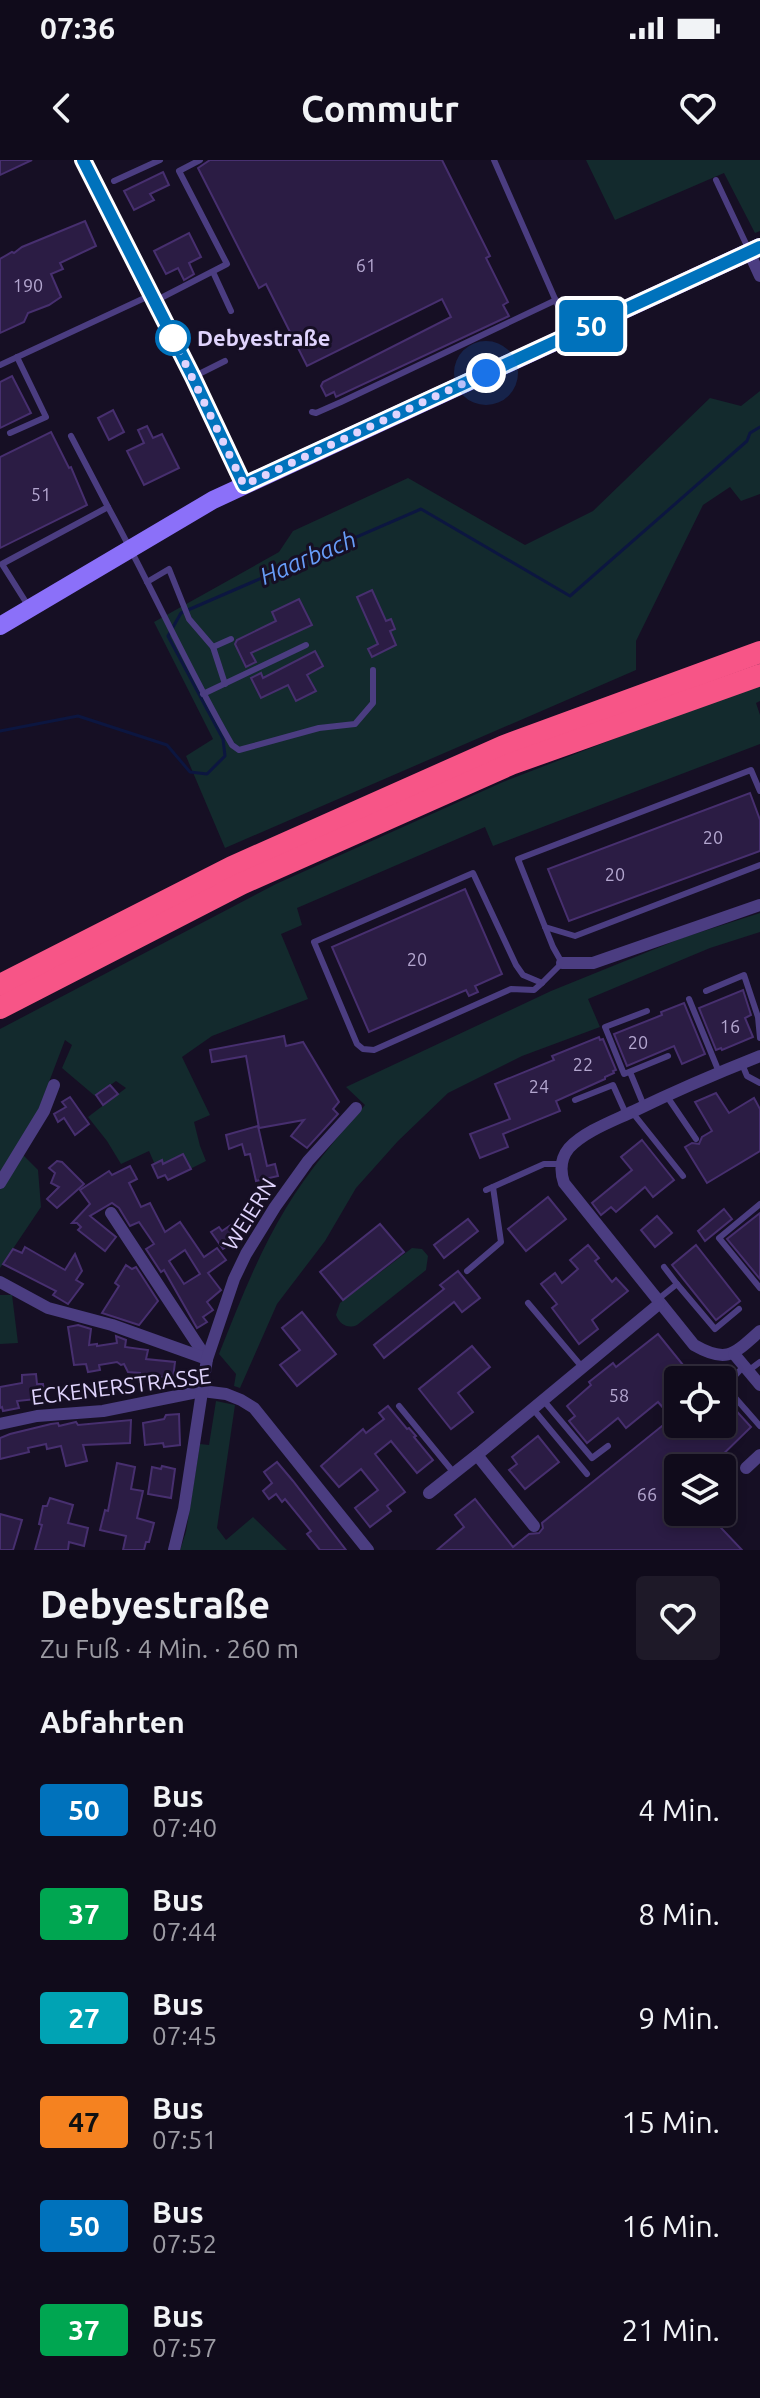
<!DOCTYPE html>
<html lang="de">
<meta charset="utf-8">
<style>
:root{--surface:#100b1b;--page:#1e1928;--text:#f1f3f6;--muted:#9c9ba3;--line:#302b3a}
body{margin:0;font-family:Ubuntu,sans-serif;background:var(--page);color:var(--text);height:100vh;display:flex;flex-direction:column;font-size:30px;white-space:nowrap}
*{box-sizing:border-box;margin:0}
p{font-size:26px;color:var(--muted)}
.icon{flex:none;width:44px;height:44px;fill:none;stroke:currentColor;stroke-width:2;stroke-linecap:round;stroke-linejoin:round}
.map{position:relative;height:1390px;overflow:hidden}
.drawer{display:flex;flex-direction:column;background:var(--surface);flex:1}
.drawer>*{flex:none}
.badge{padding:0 16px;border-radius:6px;font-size:28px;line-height:52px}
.fabs{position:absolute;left:664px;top:1206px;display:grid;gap:16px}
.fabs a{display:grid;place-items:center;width:72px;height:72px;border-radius:8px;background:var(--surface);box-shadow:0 4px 12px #0003,0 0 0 2px var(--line);font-size:40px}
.you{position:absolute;width:40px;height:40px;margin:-20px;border:6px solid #fff;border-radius:50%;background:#1a73e8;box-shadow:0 0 0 12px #1a73e833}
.map>.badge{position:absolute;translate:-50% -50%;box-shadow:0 0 0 4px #fff}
h2{padding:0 40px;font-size:30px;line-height:72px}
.round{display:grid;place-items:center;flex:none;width:84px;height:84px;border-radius:8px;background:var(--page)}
.headline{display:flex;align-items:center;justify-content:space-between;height:136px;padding:0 40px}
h1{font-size:38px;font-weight:700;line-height:60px}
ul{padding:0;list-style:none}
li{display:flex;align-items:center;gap:24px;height:104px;padding:0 40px}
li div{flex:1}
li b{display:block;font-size:30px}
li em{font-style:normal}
li .badge{min-width:88px;font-weight:700;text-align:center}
.status{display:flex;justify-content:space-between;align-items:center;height:56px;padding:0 40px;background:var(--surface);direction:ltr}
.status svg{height:22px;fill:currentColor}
header{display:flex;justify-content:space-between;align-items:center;height:104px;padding:0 40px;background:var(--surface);font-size:36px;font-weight:700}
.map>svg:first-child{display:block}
</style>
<div class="status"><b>07:36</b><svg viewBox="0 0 49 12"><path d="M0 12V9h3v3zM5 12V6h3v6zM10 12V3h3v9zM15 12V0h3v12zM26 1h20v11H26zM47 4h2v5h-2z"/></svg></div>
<header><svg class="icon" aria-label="back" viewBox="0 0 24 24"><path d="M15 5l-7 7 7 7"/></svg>Commutr<svg class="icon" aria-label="heart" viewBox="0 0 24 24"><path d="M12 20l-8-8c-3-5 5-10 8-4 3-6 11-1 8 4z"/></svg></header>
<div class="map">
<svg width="760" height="1390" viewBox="0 0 760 1390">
<rect width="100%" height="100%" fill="#160f24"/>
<!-- green -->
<g fill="#132a2d">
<path d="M 586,0 L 760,0 L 760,71 L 755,73 L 724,13 L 615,60 Z"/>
<path d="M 760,231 L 760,334 L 741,341 L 730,327 L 703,345 L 636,481 L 636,510 L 225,688 L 186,596 L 213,579 L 154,462 L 279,392 L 293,371 L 408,318 L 525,385 L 593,351 L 710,238 L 741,246 Z"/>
<path d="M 760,526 L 760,541 L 756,543 L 760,555 L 760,584 L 493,686 L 485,667 L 297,748 L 302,765 L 281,774 L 308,839 L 212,876 L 182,897 L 210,955 L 194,962 L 200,986 L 206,1001 L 174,1017 L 167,1003 L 156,1007 L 149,991 L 121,1004 L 107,981 L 88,957 L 126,928 L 116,921 L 95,936 L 62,908 L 72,885 L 65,880 L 36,956 L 17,989 L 38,1010 L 41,1047 L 0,1108 L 0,869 L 276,724 L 503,622 L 668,558 Z"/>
<path d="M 760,753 L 760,772 L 710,788 L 588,839 L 600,867 L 522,896 L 448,933 L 398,981 L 356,1028 L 325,1081 L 277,1144 L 240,1228 L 234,1226 L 236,1214 L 219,1194 C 239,1144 258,1094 286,1048 C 308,1011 337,978 365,945 L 346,927 L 551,831 L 682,778 Z"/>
<path d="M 412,1088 L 422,1089 L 428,1096 L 426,1110 L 357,1165 C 348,1169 340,1165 336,1155 L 340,1143 Z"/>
<path d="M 0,1135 L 12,1135 L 18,1183 L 0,1184 Z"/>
<path d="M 216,1241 L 235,1245 L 217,1368 L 226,1380 L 253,1357 L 287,1390 L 180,1390 L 186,1372 L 200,1284 L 209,1285 Z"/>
</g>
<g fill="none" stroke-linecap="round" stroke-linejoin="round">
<!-- stream -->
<path stroke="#0c1640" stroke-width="3" d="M 0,571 L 78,556 L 167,585 L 190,612 L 207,614 L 225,596 L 223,579 L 168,476 L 181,453 L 421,349 L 570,436 L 747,281 L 750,273 L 760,267"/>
</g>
<!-- building -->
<g fill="#2b1c44" stroke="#472f6f" stroke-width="2" fill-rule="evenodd">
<path d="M 0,0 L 32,0 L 0,15 Z"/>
<path d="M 210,0 L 442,0 L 490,96 L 486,98 L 508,142 L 503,145 L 509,156 L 336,237 L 334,232 L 326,236 L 321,226 L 323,222 L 451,157 L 442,139 L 307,206 L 266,124 L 259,128 L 198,8 Z"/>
<path d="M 163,12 L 169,25 L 150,34 L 154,40 L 134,50 L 124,31 Z"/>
<path d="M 85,61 L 96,86 L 60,103 L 63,109 L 51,114 L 61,137 L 49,145 L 28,153 L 24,162 L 0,173 L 0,99 L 12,92 L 14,93 L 22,87 Z"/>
<path d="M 189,73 L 201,97 L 189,103 L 194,114 L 184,120 L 178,108 L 166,114 L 154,91 Z"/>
<path d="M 12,216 L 31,253 L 0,268 L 0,222 Z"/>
<path d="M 113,250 L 124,272 L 109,280 L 98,258 Z"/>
<path d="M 147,266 L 153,278 L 162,274 L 179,308 L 144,325 L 127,291 L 144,283 L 138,270 Z"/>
<path d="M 51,272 L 69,308 L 71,307 L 87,345 L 0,388 L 0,297 Z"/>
<path d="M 372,430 L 386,461 L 391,459 L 395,469 L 390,471 L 396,485 L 372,497 L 368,489 L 378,484 L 357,437 Z"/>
<path d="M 299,439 L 312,465 L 251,493 L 256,502 L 246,507 L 235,484 L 237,480 L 276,461 L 272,452 Z"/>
<path d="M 315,491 L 323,506 L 307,515 L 316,531 L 296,541 L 288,525 L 261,538 L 251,518 L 261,513 L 263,518 Z"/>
<path d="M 750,633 L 760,660 L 760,691 L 569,761 L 548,709 Z"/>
<path d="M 465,729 L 502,814 L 475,826 L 478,832 L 469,836 L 466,830 L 369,872 L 332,787 Z"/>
<path d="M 743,830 L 751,855 L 745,858 L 753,877 L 722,890 L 721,888 L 716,890 L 699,848 Z"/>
<path d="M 684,843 L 705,894 L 682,904 L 674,886 L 627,906 L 614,874 L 662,855 L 661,852 Z"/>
<path d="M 284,876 L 286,886 L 303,882 L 339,942 L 333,949 L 338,954 L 307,988 L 291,976 L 304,960 L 259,968 L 246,896 L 212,902 L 210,890 Z"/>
<path d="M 599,877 L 600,880 L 603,879 L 616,910 L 613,911 L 614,913 L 605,917 L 605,919 L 556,941 L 560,951 L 503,974 L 508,987 L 480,998 L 470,974 L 510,959 L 495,924 L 554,900 L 552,896 Z"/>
<path d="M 110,925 L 118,934 L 103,945 L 96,935 Z"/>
<path d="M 716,933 L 729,953 L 754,938 L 760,949 L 760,991 L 707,1023 L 685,987 L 692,983 L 699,984 L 702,977 L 712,971 L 695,942 Z"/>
<path d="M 70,937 L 89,964 L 75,975 L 64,958 L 58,962 L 54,954 L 66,947 L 62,942 Z"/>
<path d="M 258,966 L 267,1006 L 275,1004 L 278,1016 L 256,1021 L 250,994 L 245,995 L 242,984 L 229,989 L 226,975 Z"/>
<path d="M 642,980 L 674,1020 L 653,1037 L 645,1027 L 616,1052 L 611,1047 L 601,1055 L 592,1043 L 632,1010 L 621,997 Z"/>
<path d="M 183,994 L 191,1009 L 168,1020 L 165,1015 L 158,1018 L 152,1005 L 162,1000 L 163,1004 Z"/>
<path d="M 57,1001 L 62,1002 L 84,1024 L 57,1048 L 47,1039 L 59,1027 L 51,1023 L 55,1013 L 49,1008 Z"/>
<path d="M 130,1006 L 137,1019 L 129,1023 L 141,1047 L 150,1043 L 165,1072 L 180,1062 L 204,1097 L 217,1088 L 226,1100 L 208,1113 L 221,1130 L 207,1142 L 213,1150 L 203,1157 L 207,1162 L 197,1168 L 164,1110 L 161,1112 L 146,1089 L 154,1084 L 139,1062 L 130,1066 L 119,1048 L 112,1043 L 90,1056 L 116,1077 L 105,1091 L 78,1070 L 81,1067 L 77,1063 L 72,1063 L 90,1044 L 80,1030 L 109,1011 L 112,1015 ZM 185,1090 L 200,1114 L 184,1124 L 169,1101 Z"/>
<path d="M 548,1037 L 566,1059 L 526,1091 L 508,1069 Z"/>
<path d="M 724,1049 L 732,1059 L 705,1081 L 698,1071 Z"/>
<path d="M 760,1053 L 760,1119 L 727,1079 Z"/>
<path d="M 657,1056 L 672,1073 L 655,1087 L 641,1070 Z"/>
<path d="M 468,1059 L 478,1071 L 444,1098 L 434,1085 Z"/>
<path d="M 234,1063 L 243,1076 L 223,1089 L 211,1072 L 219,1067 L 222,1071 Z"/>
<path d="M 380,1064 L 404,1092 L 343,1140 L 320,1112 Z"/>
<path d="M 588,1085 L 599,1098 L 595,1101 L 612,1122 L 616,1118 L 628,1131 L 592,1160 L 598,1169 L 579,1184 L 552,1148 L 557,1144 L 541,1124 L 555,1113 L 562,1123 L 578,1109 L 570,1100 Z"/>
<path d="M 696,1085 L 740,1141 L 716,1160 L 672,1105 Z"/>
<path d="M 25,1087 L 65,1110 L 75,1094 L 82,1111 L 76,1120 L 83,1124 L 68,1144 L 53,1135 L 56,1131 L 3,1104 L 13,1089 L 22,1093 Z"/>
<path d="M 126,1105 L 132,1109 L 136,1107 L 158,1141 L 139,1165 L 102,1153 L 119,1126 L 115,1123 Z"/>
<path d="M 458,1111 L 480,1138 L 462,1152 L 454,1142 L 384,1198 L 374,1185 L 444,1129 L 440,1125 Z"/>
<path d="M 302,1152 L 336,1194 L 297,1226 L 280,1205 L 300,1190 L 282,1168 Z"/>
<path d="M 78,1165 L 91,1169 L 89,1185 L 97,1184 L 97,1186 L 117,1183 L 116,1176 L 126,1180 L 125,1187 L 148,1190 L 146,1199 L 175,1202 L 173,1218 L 140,1215 L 140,1213 L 128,1212 L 124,1204 L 121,1205 L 117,1202 L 99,1205 L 100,1210 L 88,1212 L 86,1204 L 74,1205 L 68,1167 Z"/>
<path d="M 658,1174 L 692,1216 L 687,1220 L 678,1220 L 678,1264 L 722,1264 L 722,1235 L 751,1267 L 709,1308 L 678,1308 L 678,1352 L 706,1352 L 742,1390 L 437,1390 L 464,1367 L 455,1355 L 475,1339 L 513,1387 L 529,1374 L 539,1373 L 543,1368 L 542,1363 L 672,1258 L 658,1242 L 626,1268 L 618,1258 L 587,1283 L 569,1261 L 575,1256 L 567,1246 L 591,1225 L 589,1222 L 613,1203 L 616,1207 Z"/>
<path d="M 472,1186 L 490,1207 L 458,1233 L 473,1252 L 451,1269 L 419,1229 Z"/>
<path d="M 36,1214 L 37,1224 L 43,1224 L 45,1238 L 17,1241 L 19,1248 L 3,1251 L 2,1247 L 0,1248 L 0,1227 L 22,1223 L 22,1215 Z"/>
<path d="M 388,1246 L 407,1269 L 409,1268 L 416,1276 L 414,1277 L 433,1300 L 417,1313 L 391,1281 L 375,1294 L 405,1332 L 387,1346 L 391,1351 L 370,1367 L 355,1348 L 378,1330 L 361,1309 L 339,1327 L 321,1306 L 363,1269 L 366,1273 L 384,1259 L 379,1253 Z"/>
<path d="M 179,1254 L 180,1285 L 164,1287 L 163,1283 L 145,1285 L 143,1263 L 164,1259 L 166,1255 Z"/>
<path d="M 131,1260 L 130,1283 L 83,1285 L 87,1301 L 66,1306 L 61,1286 L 47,1289 L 46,1284 L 28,1288 L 29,1292 L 0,1299 L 0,1278 L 10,1274 L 51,1264 L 58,1263 L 59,1266 L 76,1262 L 78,1265 Z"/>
<path d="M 538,1276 L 559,1302 L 525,1329 L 509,1310 L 517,1304 L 512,1297 Z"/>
<path d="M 277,1302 L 293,1321 L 346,1390 L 320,1390 L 307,1374 L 311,1371 L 285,1339 L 282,1342 L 276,1334 L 269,1339 L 263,1331 L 272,1323 L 264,1312 Z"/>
<path d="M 117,1303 L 135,1307 L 131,1329 L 143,1331 L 137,1358 L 154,1363 L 149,1382 L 146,1382 L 144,1390 L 123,1390 L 126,1376 L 100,1370 L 105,1350 L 108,1351 Z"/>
<path d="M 162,1306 L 175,1309 L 171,1338 L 148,1334 L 152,1307 L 161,1309 Z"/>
<path d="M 50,1338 L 73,1345 L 68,1363 L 88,1368 L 84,1386 L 69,1382 L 68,1390 L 35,1390 L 42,1365 L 39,1364 L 43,1346 L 47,1346 Z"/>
<path d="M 0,1354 L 22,1360 L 13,1390 L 0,1390 Z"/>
</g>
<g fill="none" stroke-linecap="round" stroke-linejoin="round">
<!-- service -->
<g stroke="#4b3d81" stroke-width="6">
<path d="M 494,0 L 570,173"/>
<path d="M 716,20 L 748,88"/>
<path d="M 114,21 L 160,0"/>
<path d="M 213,112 L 231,151"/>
<path d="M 157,140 L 227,104 L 179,11 L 200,0"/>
<path d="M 0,205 L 151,135"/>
<path d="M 193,217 L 225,201"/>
<path d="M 312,252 L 316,253 L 341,242 L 556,140"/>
<path d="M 10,273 L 46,257 L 17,197"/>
<path d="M 71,276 L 108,347"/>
<path d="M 147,422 L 169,409 L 189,459 L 213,487 L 225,524"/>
<path d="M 29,447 L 2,404 L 108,347 C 151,425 187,507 232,585 L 239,590 L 319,568 L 355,564 L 373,543 L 373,510"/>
<path d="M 213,487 L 231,479"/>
<path d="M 203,534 L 306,485"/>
<path d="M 473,713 L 516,805 L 523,815 L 542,823 L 534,830 L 511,829 L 374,890 L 363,889 L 357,884 L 314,782 Z"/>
<path d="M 545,767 L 575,776 L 760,705"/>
<path d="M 542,823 L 562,803 L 553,787 L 518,699 L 751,610 L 760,631"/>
<path d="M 706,831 L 744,815 L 758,857 L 760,878"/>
<path d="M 689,839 L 719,912"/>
<path d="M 647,851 L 605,867 L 624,914 L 668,896"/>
<path d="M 742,904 L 747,916 L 760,923"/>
<path d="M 630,912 L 644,946"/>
<path d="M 666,935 L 696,979"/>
<path d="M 575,940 L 613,925 L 626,954"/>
<path d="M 632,952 L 683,1016"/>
<path d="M 486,1030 L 544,1004 L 561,1004"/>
<path d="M 760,1044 L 719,1078 L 760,1128"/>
<path d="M 664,1107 L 677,1124"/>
<path d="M 467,1111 L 501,1082 L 493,1027"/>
<path d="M 657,1140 L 677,1124 L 715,1169 L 739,1149"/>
<path d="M 528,1143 L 582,1207"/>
<path d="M 744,1206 L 731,1220 L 731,1233 L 760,1266"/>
<path d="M 748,1211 L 760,1202"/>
<path d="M 544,1241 L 592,1298 L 608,1286"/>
<path d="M 399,1246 L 454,1313"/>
<path d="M 533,1249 L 587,1314"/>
</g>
<!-- minor -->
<g stroke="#4b3d81" stroke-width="12">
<path d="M 749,92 L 760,116"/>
<path d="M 562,803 L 593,803 L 760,745"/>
<path d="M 760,896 C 717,913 675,931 634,951 C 613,961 585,971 569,988 C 560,999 560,1011 564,1023 L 694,1185 C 727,1204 734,1194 760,1171"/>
<path d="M 0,1023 L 44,951 L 54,925"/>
<path d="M 111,1053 L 207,1199"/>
<path d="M 0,1122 L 48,1148 L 112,1165 L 207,1199"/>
<path d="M 734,1194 L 760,1225"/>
<path d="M 0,1264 L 37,1256 L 103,1251 L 202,1231 L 226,1234 L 241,1240 L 254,1248 L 368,1390"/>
<path d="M 477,1295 L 534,1366"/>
<path d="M 746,1308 L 760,1295"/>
<path d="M 429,1333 L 477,1295 L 659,1144"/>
<path d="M 174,1390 L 184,1349 L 207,1199 L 234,1119 L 246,1094 L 275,1047 L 308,1001 L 356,948"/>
</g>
<!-- tertiary -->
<path stroke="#4b3d81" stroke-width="16" d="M 83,0 L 193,217 L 244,325"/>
<!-- secondary -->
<path stroke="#8b70f9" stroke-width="18" d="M 0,466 L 213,340 L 760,87"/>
<!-- motorway -->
<g stroke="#f75587" stroke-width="22">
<path d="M 0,825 L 232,707 L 504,586 L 760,492"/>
<path d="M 0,848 L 241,724 L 511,604 L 760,515"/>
</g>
</g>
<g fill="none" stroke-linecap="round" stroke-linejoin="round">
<defs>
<path id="line" d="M 83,0 L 193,217 L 244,325 L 760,87"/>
</defs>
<!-- line casing -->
<use href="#line" stroke="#fff" stroke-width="18"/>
<!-- line -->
<use href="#line" stroke="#0072bc" stroke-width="12"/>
<!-- walk -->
<path stroke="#e0d4fd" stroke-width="8" stroke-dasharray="0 14.4" d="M 173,178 L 244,325 L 486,213"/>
</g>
<!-- markers -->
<circle fill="#fff" stroke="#0072bc" stroke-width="4" cx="173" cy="178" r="16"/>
<g text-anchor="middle" stroke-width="6" stroke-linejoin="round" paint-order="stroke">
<!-- number labels -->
<g font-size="18" fill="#b3a6cf">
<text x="366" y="112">61</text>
<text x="28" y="132">190</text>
<text x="41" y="341">51</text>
<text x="713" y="684">20</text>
<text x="615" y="721">20</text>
<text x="417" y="806">20</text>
<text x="730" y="873">16</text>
<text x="638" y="889">20</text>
<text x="583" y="911">22</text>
<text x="539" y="933">24</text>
<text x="619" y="1242">58</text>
<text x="647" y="1341">66</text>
</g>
<!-- stop labels -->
<g font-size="22" font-weight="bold" fill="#e0d4fd" stroke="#160f24" text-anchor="start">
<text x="197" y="186">Debyestraße</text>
</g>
<!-- street labels -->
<g font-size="22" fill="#e0d4fd" stroke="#160f24">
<text transform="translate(249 1054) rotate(-58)" y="8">WEIERN</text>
<text transform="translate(121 1226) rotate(-7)" y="8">ECKENERSTRASSE</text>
</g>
<!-- water labels -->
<g font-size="24" font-style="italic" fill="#679cf8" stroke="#160f24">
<text transform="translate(308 398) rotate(-23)" y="8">Haarbach</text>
</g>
</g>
</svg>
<div class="fabs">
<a><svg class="icon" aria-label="locate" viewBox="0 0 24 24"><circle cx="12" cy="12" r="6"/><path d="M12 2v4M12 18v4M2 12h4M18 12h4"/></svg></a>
<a><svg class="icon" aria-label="layers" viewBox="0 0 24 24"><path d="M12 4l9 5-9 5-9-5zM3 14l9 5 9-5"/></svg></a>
</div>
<div class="you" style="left:486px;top:213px"></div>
<b class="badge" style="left:591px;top:166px;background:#0072bc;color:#fff">50</b>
</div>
<section class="drawer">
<div class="headline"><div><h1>Debyestraße</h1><p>Zu Fuß · 4 Min. · 260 m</p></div><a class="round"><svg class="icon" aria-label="heart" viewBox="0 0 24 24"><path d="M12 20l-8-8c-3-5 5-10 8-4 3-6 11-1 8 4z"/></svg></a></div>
<h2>Abfahrten</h2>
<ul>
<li><span class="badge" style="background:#0072bc;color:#fff">50</span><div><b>Bus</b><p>07:40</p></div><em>4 Min.</em></li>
<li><span class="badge" style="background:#00a651;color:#fff">37</span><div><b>Bus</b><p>07:44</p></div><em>8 Min.</em></li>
<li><span class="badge" style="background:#00a3b4;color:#fff">27</span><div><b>Bus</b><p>07:45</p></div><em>9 Min.</em></li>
<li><span class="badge" style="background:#f58220;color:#111">47</span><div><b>Bus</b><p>07:51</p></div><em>15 Min.</em></li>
<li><span class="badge" style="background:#0072bc;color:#fff">50</span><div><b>Bus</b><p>07:52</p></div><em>16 Min.</em></li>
<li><span class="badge" style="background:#00a651;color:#fff">37</span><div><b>Bus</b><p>07:57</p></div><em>21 Min.</em></li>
</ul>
</section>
